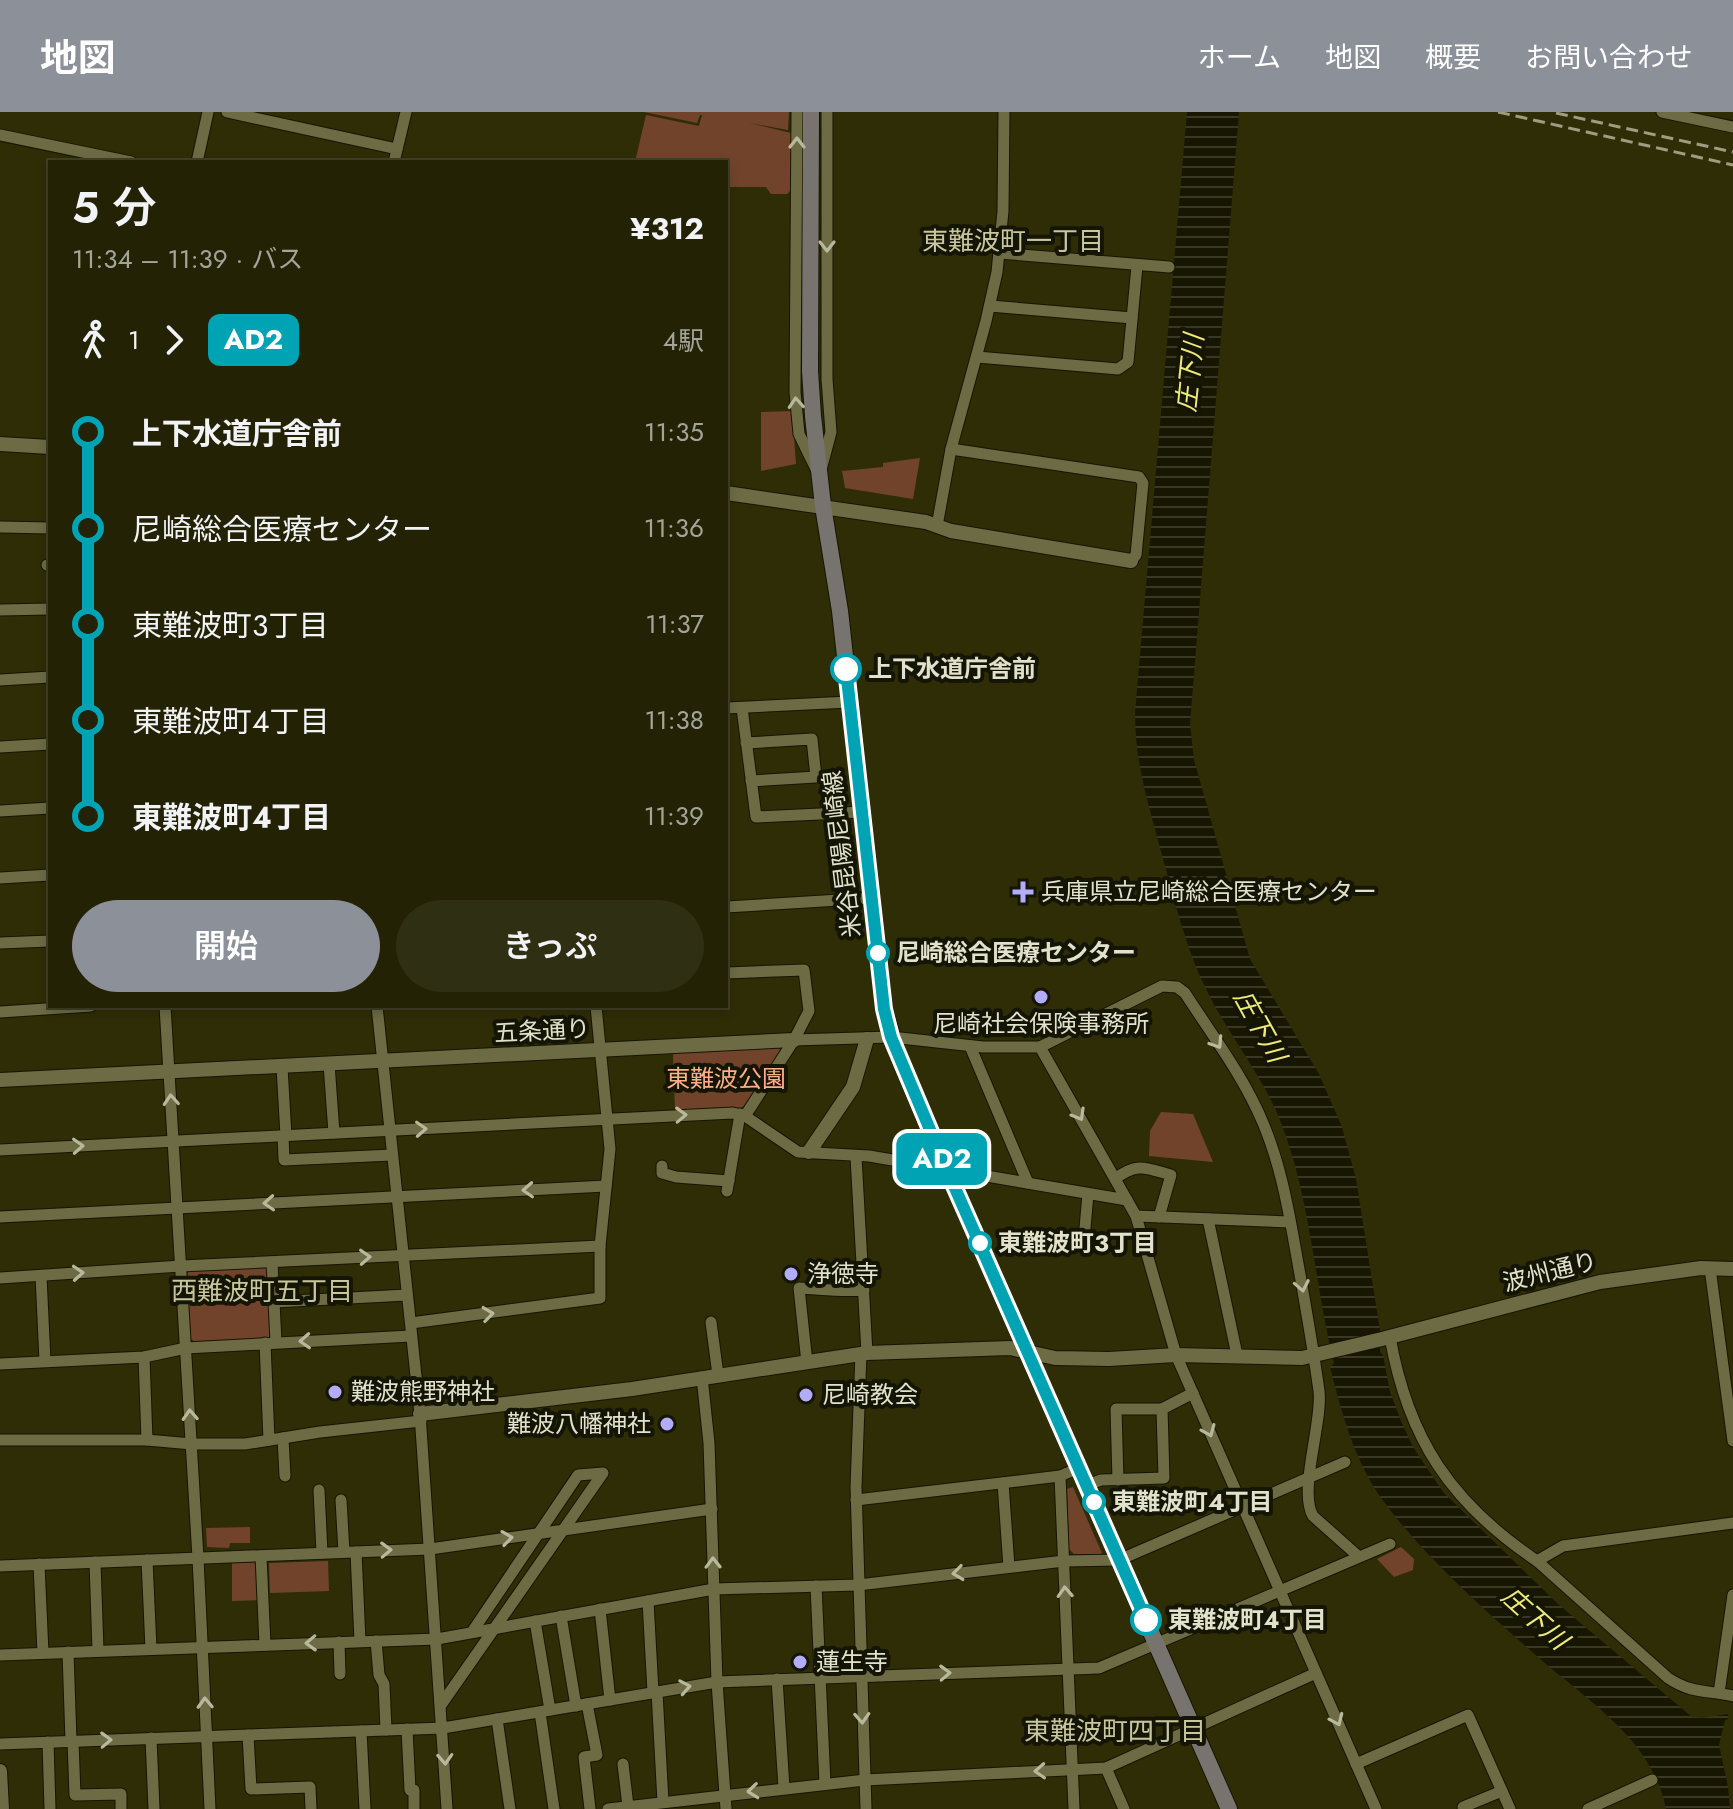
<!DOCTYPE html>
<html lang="ja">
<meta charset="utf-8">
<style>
:root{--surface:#232204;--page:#2f2f13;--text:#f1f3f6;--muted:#a3a49a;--line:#403f26;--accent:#8c9099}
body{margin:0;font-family:Jost,"Noto Sans JP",sans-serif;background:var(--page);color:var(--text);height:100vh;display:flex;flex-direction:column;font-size:30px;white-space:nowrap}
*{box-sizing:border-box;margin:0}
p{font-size:26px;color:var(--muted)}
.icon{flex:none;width:44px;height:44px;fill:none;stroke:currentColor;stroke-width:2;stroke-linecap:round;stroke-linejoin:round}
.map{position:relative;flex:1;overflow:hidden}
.side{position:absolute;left:48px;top:48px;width:680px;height:848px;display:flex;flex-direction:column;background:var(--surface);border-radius:0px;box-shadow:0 4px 12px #0003,0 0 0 2px var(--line)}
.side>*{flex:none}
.badge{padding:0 16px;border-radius:12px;font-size:28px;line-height:52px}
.map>.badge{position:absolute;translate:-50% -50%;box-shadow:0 0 0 4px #fff}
.legs{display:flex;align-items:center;gap:12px;height:88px;padding:0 24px;font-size:26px}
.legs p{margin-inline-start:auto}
.summary{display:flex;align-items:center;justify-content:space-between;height:136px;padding:0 24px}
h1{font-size:44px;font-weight:600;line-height:60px}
.action{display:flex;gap:16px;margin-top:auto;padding:16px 24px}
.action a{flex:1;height:92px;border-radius:48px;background:var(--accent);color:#fff;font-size:32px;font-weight:600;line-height:92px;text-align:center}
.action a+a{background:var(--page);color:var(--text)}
ul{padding:0 24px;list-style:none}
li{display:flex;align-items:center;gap:28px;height:96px;font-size:30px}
li i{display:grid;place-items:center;width:12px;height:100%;margin:0 10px;background:currentColor}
li i::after{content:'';width:20px;height:20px;margin:-10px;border:6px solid;border-radius:50%;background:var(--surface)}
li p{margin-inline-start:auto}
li:first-child i{background:linear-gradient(#0000 50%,currentColor 0)}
li:last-child i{background:linear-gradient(currentColor 50%,#0000 0)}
header{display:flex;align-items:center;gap:48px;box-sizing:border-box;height:112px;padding:0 40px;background:var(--accent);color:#fff}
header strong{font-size:38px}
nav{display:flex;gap:44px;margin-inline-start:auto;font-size:28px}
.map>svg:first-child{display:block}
</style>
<header>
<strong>地図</strong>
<nav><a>ホーム</a><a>地図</a><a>概要</a><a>お問い合わせ</a></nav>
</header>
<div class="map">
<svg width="1733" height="1697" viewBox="0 0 1733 1697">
<defs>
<pattern id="water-rules" width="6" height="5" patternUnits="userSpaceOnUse" patternTransform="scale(2)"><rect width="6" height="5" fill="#171600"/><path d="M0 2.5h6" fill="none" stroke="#383824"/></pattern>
</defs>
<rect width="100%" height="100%" fill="#2f2d06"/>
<!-- green -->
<g fill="#72432b">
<path d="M 644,0 L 789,0 L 788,18 L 749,11 L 791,21 L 792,77 L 787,82 L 771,82 L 766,75 L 726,75 L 726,50 L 635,50 L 646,3 L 699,14 L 702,3 L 700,3 L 697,11 Z"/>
<path d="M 792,299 L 796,352 L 761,359 L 761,300 Z"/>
<path d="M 920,346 L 913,387 L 845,376 L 842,359 L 883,355 L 883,351 Z"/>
<path d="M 778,935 L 781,939 L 748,992 L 738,997 L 675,998 L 673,941 Z"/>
<path d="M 1161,1000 L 1193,1002 L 1213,1050 L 1149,1044 L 1150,1019 Z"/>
<path d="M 268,1155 L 273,1223 L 270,1226 L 195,1230 L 191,1227 L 187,1162 L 189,1159 Z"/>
<path d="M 1073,1375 L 1102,1441 L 1099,1443 L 1074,1442 L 1069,1437 L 1067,1377 Z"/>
<path d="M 250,1415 L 250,1431 L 230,1431 L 229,1436 L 207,1435 L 206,1416 Z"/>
<path d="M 1401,1435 L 1414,1447 L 1413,1458 L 1394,1465 L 1377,1447 Z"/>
<path d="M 328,1449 L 329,1479 L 270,1481 L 269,1451 Z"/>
<path d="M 258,1450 L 261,1488 L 232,1489 L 232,1451 Z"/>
</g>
<!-- water -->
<path fill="url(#water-rules)" d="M 1187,0 L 1239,0 L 1190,612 L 1194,648 L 1250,847 L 1319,962 L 1342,1015 L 1356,1067 L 1380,1218 L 1380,1240 L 1383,1243 L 1390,1280 L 1401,1309 L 1413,1335 L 1443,1380 L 1558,1492 L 1692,1605 L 1702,1606 L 1728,1602 L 1728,1607 L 1725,1608 L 1719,1633 L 1728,1675 L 1730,1697 L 1666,1697 C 1652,1624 1580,1584 1530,1538 C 1479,1493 1425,1445 1384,1390 C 1355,1351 1342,1302 1330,1255 L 1334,1251 C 1314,1171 1311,1086 1280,1008 C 1262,963 1230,925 1208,881 C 1186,838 1175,790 1162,743 C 1149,694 1135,652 1135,601 Z"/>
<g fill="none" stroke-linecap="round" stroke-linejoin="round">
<defs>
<g id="minor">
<path d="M 227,0 L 397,37"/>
<path d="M 797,0 L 795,280 L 799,322 L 816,357"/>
<path d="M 1662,0 L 1733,15"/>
<path d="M 0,23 L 131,50"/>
<path d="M 197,50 L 208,0"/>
<path d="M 394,50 L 406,0"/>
<path d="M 999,141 L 1169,155"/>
<path d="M 990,194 L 1132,206"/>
<path d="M 977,245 L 1118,257 L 1128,250 L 1137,154"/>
<path d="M 951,337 L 1139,365 L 1143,371 L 1136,443 L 1131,449"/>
<path d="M 822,354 L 831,320 L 827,267 L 827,0"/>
<path d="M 937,414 L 951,337 L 986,209 L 997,160 L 1003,99 L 1004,0"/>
<path d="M 0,415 L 50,416"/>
<path d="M 47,453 L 50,453"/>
<path d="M 0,498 L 50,497"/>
<path d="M 0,568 L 50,565"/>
<path d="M 726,596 L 849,590"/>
<path d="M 742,596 L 756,705 L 862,700"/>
<path d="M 746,631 L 812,627 L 816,665 L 751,669"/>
<path d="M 0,635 L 50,632"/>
<path d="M 0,699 L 50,696"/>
<path d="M 0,766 L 50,763"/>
<path d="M 726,795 L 872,786"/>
<path d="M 0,831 L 50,829"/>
<path d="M 726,861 L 804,858 L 809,899 L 794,928 L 745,1004"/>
<path d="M 165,894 L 198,1446 L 210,1697"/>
<path d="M 377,894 L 420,1302 L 447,1697"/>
<path d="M 0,900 L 91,894"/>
<path d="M 794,928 L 891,925 L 983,935 L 1040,935 L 1162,874 L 1177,875 L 1185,881 C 1212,923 1244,965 1263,1011 C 1279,1049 1287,1089 1294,1129 C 1303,1179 1312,1228 1319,1279 C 1323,1309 1298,1379 1313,1404 L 1358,1444"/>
<path d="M 970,934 L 1028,1071"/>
<path d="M 1040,935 L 1136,1104 L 1176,1243 L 1376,1697"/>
<path d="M 329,952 L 334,1021"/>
<path d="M 282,955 L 286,1024"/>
<path d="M 283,1024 L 284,1048 L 392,1043"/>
<path d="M 0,1038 L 733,1001 L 745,1004 L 798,1040 L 869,1044 L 1127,1088"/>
<path d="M 856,1045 L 867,1241"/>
<path d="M 662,1054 L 662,1061 L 676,1065 L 729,1069"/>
<path d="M 1115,1067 C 1137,1050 1146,1056 1171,1063 L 1159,1105"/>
<path d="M 727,1079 L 740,1002"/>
<path d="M 1136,1104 L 1290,1110"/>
<path d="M 0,1105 L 606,1074"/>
<path d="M 1208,1107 L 1237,1243"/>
<path d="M 1085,1116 L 1088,1082"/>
<path d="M 272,1150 L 276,1230"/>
<path d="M 1710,1156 L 1733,1329"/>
<path d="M 41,1164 L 45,1249"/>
<path d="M 0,1166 L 181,1154 L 600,1134"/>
<path d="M 274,1190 L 407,1183"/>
<path d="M 711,1210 L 718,1263"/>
<path d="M 411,1211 L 600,1186 L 600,1134 L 610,1037 L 596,894"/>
<path d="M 1390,1225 C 1408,1327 1451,1391 1537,1449 L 1668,1566 C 1692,1582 1707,1578 1733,1584"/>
<path d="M 265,1231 L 269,1328"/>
<path d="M 861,1241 L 856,1375 L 866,1697"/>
<path d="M 144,1245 L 147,1328"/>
<path d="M 807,1251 L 799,1176 C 821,1177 841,1180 864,1178"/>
<path d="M 0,1252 L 144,1245 L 186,1236 L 411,1224"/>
<path d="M 702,1265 L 709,1331 L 717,1570 L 726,1697"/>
<path d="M 283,1326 L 285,1364"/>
<path d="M 0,1328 L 147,1328 L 192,1332 L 245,1332 L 320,1320 L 421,1309"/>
<path d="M 1060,1364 L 1074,1697"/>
<path d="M 1118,1368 L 1116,1297 L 1162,1297"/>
<path d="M 1003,1371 L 1009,1455"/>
<path d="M 1087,1373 L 1101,1368 L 1164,1366 L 1162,1297 L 1193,1281"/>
<path d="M 319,1378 L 322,1441"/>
<path d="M 341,1388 L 344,1440"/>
<path d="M 856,1388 L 1060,1364 L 1079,1356"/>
<path d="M 356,1440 L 360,1529"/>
<path d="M 261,1444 L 265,1533"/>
<path d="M 147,1448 L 151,1537"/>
<path d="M 1537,1449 L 1563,1434 L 1733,1411"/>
<path d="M 95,1450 L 98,1539"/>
<path d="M 39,1452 L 43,1541"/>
<path d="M 0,1454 L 430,1437 L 712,1397"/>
<path d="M 816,1474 L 825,1672"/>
<path d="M 648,1489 L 653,1580"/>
<path d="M 600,1497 L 610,1588"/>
<path d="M 561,1504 L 576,1594"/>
<path d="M 535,1509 L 550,1598"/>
<path d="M 376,1529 L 379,1563 L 384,1572 L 386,1618"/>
<path d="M 339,1530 L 340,1562"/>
<path d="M 68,1540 L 71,1629"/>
<path d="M 0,1543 L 437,1527 L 714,1477 L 858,1473 L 1064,1449 L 1119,1448 L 1345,1350"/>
<path d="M 777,1567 L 784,1676"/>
<path d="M 657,1580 L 663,1690"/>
<path d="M 1719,1581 L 1733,1483"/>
<path d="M 587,1592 L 597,1643 L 584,1645 L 590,1697"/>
<path d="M 441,1593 L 603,1361 L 578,1363 L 472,1520"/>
<path d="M 540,1600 L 554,1697"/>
<path d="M 497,1607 L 510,1697"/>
<path d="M 407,1617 L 410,1678 L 414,1678 L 414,1697"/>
<path d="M 361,1619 L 365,1697"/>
<path d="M 248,1623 L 251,1677 L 310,1675 L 311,1697"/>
<path d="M 151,1626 L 154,1697"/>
<path d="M 73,1629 L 75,1683 L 121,1682 L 121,1697"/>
<path d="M 48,1630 L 50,1697"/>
<path d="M 0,1632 L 443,1616 L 717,1570 L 1099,1556 L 1390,1432"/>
<path d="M 623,1652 L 628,1694"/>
<path d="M 1356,1652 L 1468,1603 L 1510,1697"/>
<path d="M 1106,1656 L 1124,1697"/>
<path d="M 1463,1695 L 1502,1679"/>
<path d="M 608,1697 L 865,1668 L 1106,1656 L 1316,1561"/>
<path d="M 1588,1697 L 1652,1668"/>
</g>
<g id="tertiary">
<path d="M 0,332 L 50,335"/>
<path d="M 726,381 L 926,410 L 951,419 L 1131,449"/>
<path d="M 0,968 L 794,928"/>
<path d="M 809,1040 L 853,975 L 867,927"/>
<path d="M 420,1302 L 632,1277 L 867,1241 L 1010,1236 L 1055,1246 L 1109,1247 L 1176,1243 L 1302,1246 L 1382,1227 L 1600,1170 L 1701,1156 L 1733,1157"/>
<path d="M 0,1659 L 2,1697"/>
</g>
<path id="secondary" d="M 811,0 L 810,259 L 813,304 L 823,394 L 840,499 L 884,897 L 898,943 L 947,1058 L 1229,1697"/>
</defs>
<!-- minor casing -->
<use href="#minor" stroke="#161500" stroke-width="13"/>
<!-- tertiary casing -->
<use href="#tertiary" stroke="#161500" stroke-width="16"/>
<!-- secondary casing -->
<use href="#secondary" stroke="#161500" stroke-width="18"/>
<!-- minor -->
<use href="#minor" stroke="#6c6b44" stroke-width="11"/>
<!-- tertiary -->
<use href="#tertiary" stroke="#6c6b44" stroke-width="14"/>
<!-- secondary -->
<use href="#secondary" stroke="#777470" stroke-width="16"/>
<!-- rail -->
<g stroke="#9e9d81" stroke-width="3" stroke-dasharray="12 6" stroke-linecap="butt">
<path d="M 1498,0 L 1733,53"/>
<path d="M 1556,1 L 1733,40"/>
</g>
</g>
<!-- one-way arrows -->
<defs><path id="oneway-chevron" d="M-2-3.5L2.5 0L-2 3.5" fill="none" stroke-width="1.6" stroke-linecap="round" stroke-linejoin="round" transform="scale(2)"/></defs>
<g stroke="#b8b89c">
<use href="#oneway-chevron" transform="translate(797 31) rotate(-90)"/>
<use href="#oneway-chevron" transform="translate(827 134) rotate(90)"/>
<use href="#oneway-chevron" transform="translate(796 291) rotate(-94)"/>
<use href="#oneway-chevron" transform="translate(1217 931) rotate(57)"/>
<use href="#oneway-chevron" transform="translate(171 988) rotate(-94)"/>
<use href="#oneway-chevron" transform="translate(681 1003) rotate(-2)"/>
<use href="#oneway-chevron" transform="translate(1079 1003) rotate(60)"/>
<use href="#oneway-chevron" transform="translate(421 1017) rotate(-3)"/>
<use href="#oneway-chevron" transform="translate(78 1034) rotate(-3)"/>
<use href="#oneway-chevron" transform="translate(528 1078) rotate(177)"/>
<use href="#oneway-chevron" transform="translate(269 1091) rotate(177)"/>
<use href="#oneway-chevron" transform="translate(365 1145) rotate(-3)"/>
<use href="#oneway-chevron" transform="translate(78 1161) rotate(-4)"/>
<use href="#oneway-chevron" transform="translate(1302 1174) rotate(79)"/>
<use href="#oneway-chevron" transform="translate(488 1202) rotate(-7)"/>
<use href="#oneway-chevron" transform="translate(305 1229) rotate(177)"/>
<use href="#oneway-chevron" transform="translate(190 1303) rotate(-93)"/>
<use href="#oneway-chevron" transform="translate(1209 1319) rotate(67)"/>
<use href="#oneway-chevron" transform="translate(507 1426) rotate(-8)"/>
<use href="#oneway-chevron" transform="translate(386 1438) rotate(-2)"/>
<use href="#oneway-chevron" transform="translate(713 1451) rotate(-91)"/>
<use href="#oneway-chevron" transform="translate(958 1461) rotate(173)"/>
<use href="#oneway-chevron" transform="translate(1065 1480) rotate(-93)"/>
<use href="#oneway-chevron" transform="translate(311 1531) rotate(178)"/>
<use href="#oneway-chevron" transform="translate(945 1561) rotate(-2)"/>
<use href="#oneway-chevron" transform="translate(685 1575) rotate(-10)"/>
<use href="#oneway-chevron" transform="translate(205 1591) rotate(-92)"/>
<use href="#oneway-chevron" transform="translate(862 1606) rotate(87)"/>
<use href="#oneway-chevron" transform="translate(1337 1608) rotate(66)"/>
<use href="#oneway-chevron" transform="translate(106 1628) rotate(-2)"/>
<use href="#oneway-chevron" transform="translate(445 1647) rotate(87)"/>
<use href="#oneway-chevron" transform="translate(1040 1659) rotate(177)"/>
<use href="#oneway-chevron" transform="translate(753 1679) rotate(174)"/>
</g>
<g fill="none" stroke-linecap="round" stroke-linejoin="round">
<defs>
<path id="line-1" d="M 846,557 L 884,897 L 891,925 L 947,1058 L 1146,1508"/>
</defs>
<!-- line-1 casing -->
<use href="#line-1" stroke="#fff" stroke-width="18"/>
<!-- line-1 -->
<use href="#line-1" stroke="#00a3b4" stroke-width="12"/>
</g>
<!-- markers -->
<g fill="#fff" stroke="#00a3b4" stroke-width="4">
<circle cx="846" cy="557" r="14"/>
<circle cx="878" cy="841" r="10"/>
<circle cx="980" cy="1131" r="10"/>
<circle cx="1094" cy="1390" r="10"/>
<circle cx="1146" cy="1508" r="14"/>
</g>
<g fill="#b3adf9" stroke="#151506" stroke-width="3">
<path d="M1019 768h8v8h8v8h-8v8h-8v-8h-8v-8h8z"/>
<circle cx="1041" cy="885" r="8"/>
<circle cx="791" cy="1162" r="8"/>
<circle cx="335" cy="1280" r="8"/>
<circle cx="806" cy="1283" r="8"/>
<circle cx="667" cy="1312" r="8"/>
<circle cx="800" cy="1550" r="8"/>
</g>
<g text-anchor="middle" stroke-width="8" stroke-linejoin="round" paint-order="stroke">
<!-- stop labels -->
<g font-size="24" font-weight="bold" fill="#e1e1cc" stroke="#151506" text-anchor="start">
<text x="868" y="565">上下水道庁舎前</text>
<text x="896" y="849">尼崎総合医療センター</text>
<text x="998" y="1139">東難波町3丁目</text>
<text x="1112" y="1398">東難波町4丁目</text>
<text x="1168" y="1516">東難波町４丁目</text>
</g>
<!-- street labels -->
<g font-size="24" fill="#e1e1cc" stroke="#151506">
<text transform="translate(842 742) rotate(-97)" y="8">米谷昆陽尼崎線</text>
<text transform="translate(542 919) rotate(-3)" y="8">五条通り</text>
<text transform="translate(1550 1160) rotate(-14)" y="8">波州通り</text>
</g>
<!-- poi labels -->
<g font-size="24" fill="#e1e1cc" stroke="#151506" text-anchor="start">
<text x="1041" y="788">兵庫県立尼崎総合医療センター</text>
<text x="1041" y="920" text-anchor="middle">尼崎社会保険事務所</text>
<text x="807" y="1170">浄徳寺</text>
<text x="351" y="1288">難波熊野神社</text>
<text x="822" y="1291">尼崎教会</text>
<text x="651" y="1320" text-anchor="end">難波八幡神社</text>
<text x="816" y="1558">蓮生寺</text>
</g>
<!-- park labels -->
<g font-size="24" fill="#feaf87" stroke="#151506">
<text x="726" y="975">東難波公園</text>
</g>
<!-- neighbourhood labels -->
<g font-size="26" fill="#c7c69c" stroke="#151506">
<text x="1013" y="138">東難波町一丁目</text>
<text x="262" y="1188">西難波町五丁目</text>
<text x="1115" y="1628">東難波町四丁目</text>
</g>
<!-- water labels -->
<g font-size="26" font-style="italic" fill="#edea7a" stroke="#151506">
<text transform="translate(1190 261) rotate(-84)" y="9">庄下川</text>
<text transform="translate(1260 914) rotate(61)" y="9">庄下川</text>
<text transform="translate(1535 1506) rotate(42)" y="9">庄下川</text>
</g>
</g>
</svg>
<b class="badge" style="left:942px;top:1047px;background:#00a3b4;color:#fff">AD2</b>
<section class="side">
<div class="summary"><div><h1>5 分</h1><p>11:34 – 11:39 · バス</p></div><b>¥312</b></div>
<div class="legs"><svg class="icon" aria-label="walk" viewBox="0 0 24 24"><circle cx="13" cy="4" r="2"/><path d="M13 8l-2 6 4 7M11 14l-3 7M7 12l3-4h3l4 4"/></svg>1<svg class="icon" aria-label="forward" viewBox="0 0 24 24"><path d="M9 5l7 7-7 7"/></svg><b class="badge" style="background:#00a3b4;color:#fff">AD2</b><p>4駅</p></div>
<ul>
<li><i style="color:#00a3b4"></i><b>上下水道庁舎前</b><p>11:35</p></li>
<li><i style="color:#00a3b4"></i><span>尼崎総合医療センター</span><p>11:36</p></li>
<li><i style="color:#00a3b4"></i><span>東難波町3丁目</span><p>11:37</p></li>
<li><i style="color:#00a3b4"></i><span>東難波町4丁目</span><p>11:38</p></li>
<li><i style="color:#00a3b4"></i><b>東難波町４丁目</b><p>11:39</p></li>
</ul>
<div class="action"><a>開始</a><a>きっぷ</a></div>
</section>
</div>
